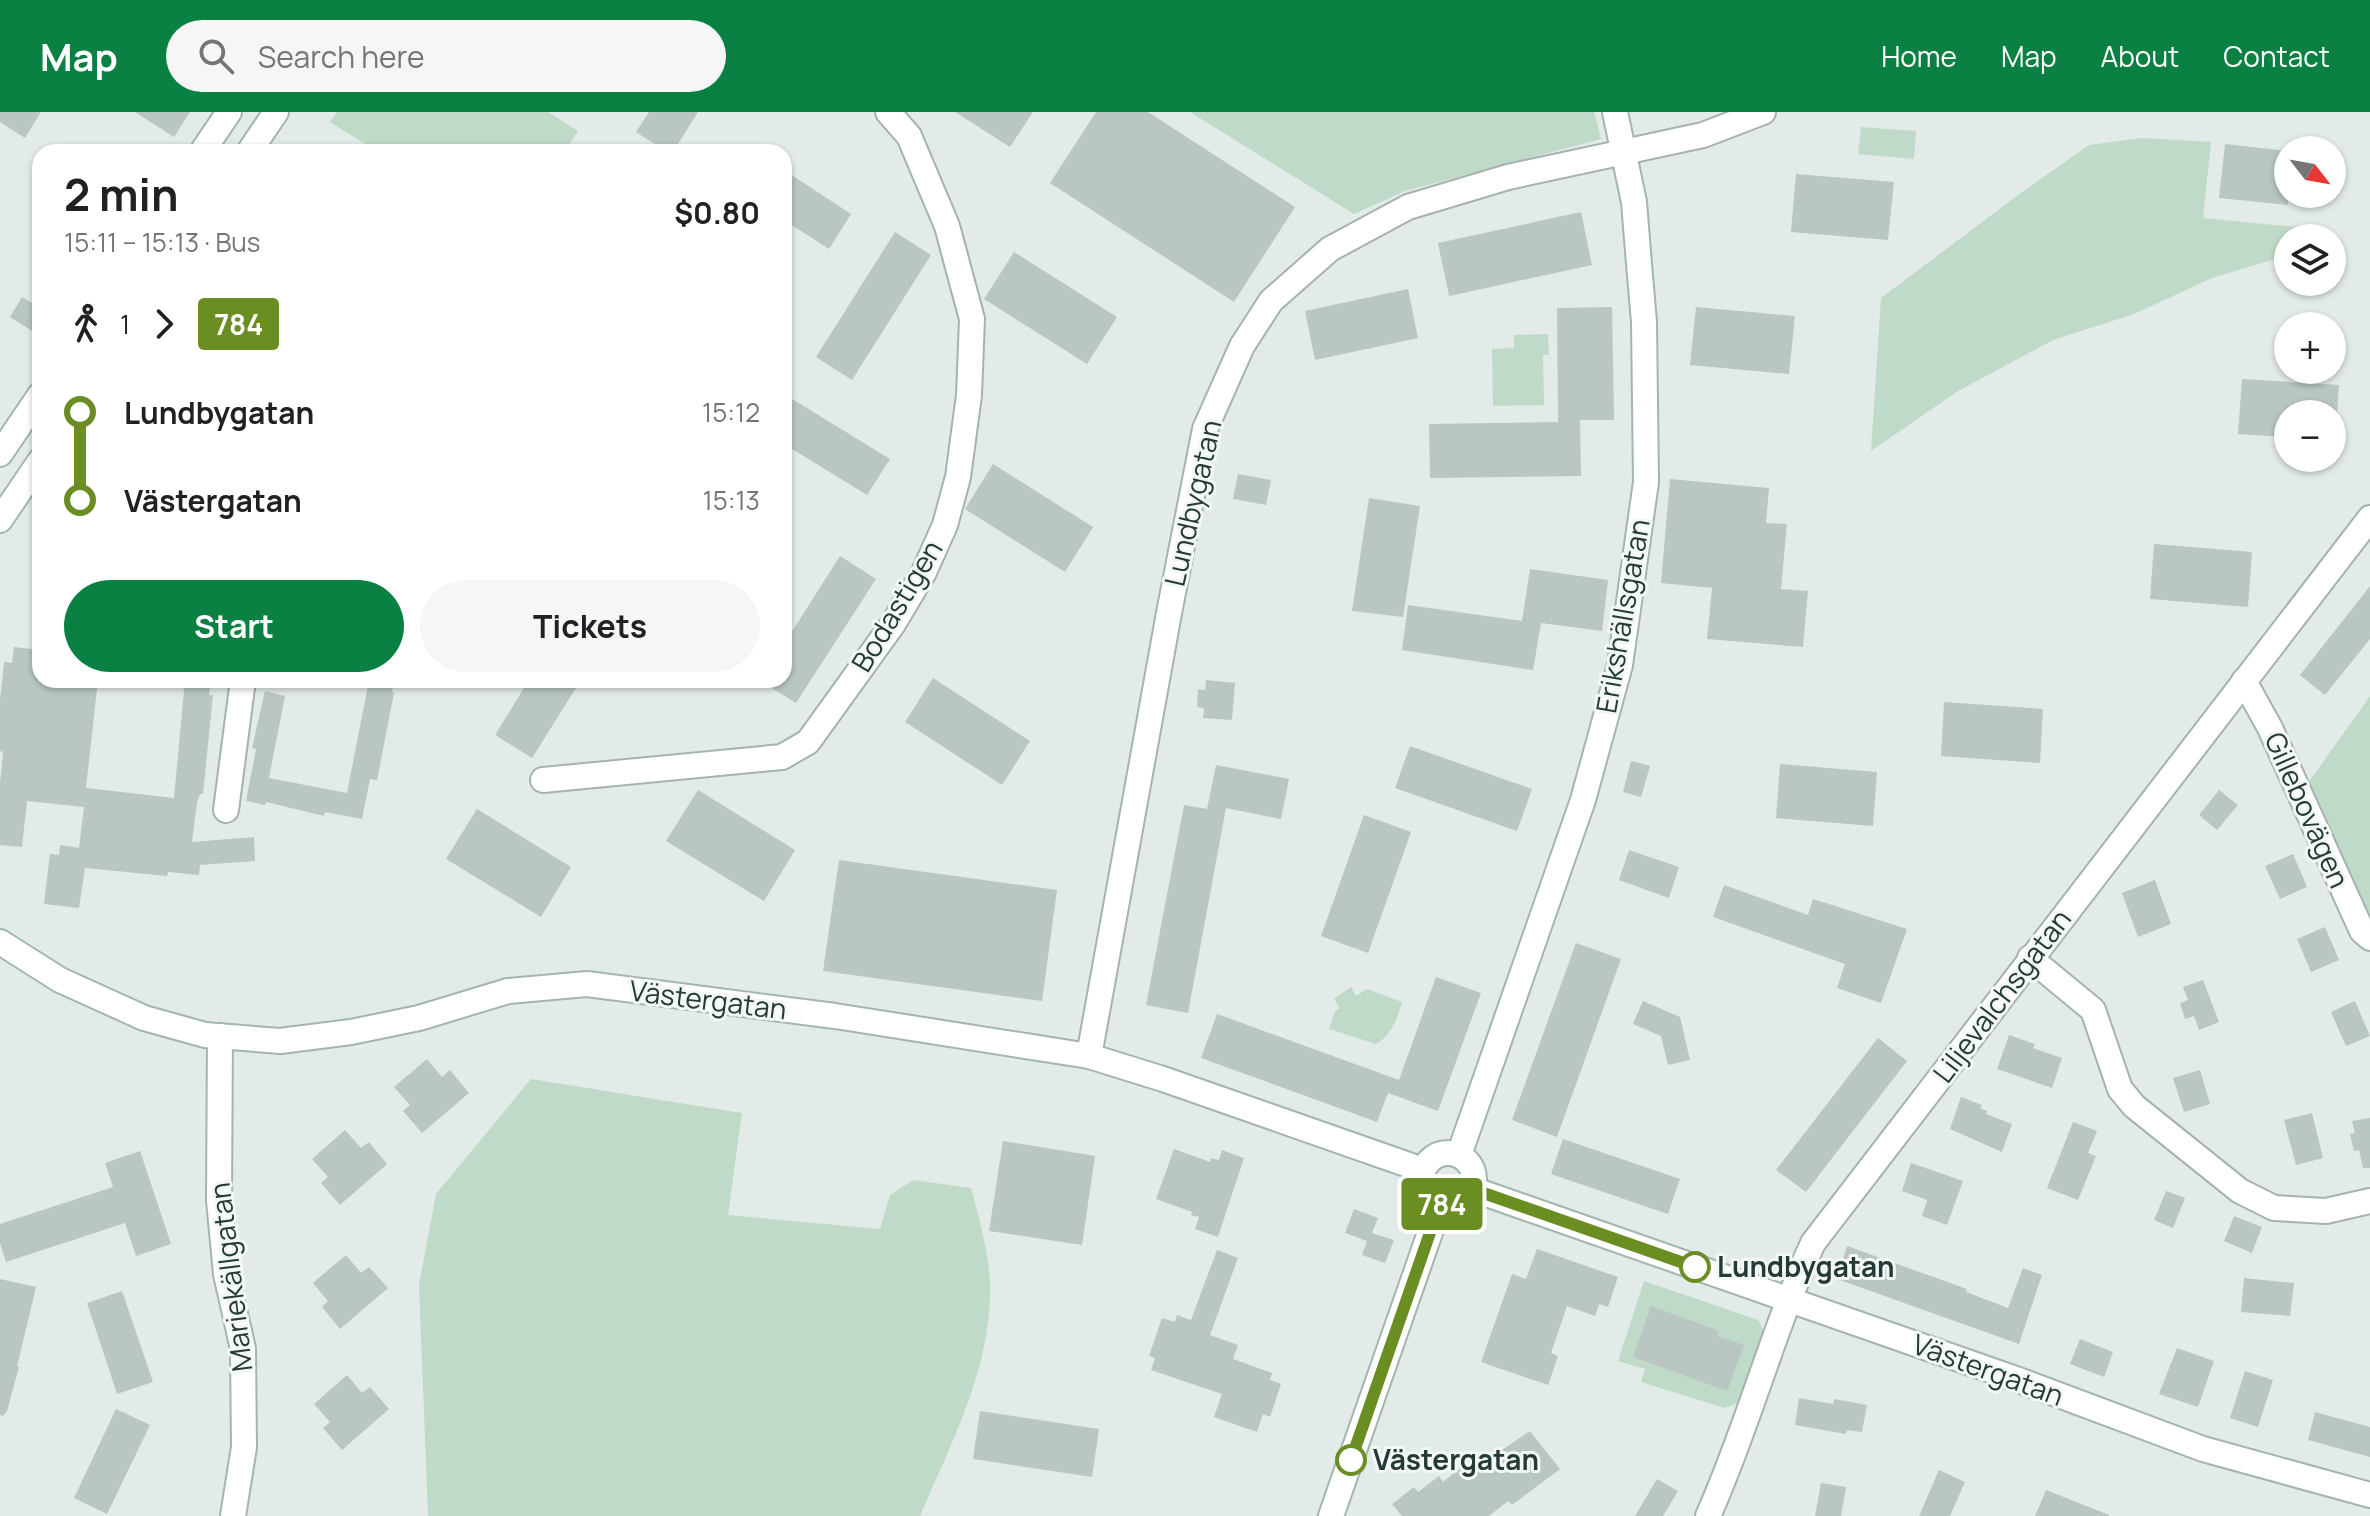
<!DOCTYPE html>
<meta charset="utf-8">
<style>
:root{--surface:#fff;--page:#f6f6f6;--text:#202124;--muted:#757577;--accent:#0b8043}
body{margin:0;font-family:Manrope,sans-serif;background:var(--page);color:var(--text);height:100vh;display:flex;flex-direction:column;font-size:30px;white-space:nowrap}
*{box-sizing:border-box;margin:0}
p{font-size:26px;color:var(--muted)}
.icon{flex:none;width:44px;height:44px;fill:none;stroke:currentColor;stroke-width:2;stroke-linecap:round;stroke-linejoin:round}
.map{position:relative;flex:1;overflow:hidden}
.details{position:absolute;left:32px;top:32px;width:760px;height:544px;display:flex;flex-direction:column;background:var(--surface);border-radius:24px;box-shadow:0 2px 6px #0004}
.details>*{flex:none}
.badge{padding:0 16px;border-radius:6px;font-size:28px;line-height:52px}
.needle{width:52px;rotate:121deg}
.buttons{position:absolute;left:2274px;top:24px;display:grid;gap:16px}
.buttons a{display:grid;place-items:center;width:72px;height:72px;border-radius:50%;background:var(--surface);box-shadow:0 2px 6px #0004;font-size:40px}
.map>.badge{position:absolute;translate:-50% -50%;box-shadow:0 0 0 4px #fff}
.legs{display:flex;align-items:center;gap:12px;height:88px;padding:0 32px;font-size:26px}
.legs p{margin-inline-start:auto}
.head{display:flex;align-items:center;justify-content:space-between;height:136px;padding:0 32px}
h1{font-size:44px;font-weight:700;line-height:60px}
.primary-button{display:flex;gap:16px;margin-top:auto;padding:16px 32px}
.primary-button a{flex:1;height:92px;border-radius:48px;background:var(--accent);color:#fff;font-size:32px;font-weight:700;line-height:92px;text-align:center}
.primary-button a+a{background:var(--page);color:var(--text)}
ul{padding:0 32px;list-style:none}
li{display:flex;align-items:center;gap:28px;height:88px;font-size:30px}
li i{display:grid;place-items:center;width:12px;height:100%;margin:0 10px;background:currentColor}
li i::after{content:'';width:20px;height:20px;margin:-10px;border:6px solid;border-radius:50%;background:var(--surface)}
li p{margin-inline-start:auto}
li:first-child i{background:linear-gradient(#0000 50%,currentColor 0)}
li:last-child i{background:linear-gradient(currentColor 50%,#0000 0)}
header{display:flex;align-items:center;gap:48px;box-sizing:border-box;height:112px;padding:0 40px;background:var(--accent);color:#fff}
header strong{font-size:38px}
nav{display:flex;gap:44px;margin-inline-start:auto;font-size:28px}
.search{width:560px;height:72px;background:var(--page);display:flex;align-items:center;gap:20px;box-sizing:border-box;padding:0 28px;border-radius:44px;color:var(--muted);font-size:30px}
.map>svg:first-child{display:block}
</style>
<header>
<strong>Map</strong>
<div class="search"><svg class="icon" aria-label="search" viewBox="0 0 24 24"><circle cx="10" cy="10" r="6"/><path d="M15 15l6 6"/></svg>Search here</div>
<nav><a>Home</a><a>Map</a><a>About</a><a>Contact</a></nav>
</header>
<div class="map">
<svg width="2370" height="1404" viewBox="0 0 2370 1404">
<rect width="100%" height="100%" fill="#e3ebe8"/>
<!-- green -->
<g fill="#bfdac8">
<path d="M 337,0 L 548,0 L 578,19 L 565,40 L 378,40 L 330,10 Z"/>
<path d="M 1190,0 L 1594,0 L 1601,27 L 1405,79 L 1354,102 Z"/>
<path d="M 1861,15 L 1916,19 L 1914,47 L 1858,42 Z"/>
<path d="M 2141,26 L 2211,30 L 2203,106 L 2328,118 L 2330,126 L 2288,126 L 2288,143 L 2212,166 L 2134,202 L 2053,228 L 1958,279 L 1871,339 L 1881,186 L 2018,83 L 2089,33 Z"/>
<path d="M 1548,222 L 1549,243 L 1543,243 L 1544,293 L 1493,294 L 1492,237 L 1514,236 L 1514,223 Z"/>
<path d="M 2370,584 L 2370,805 L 2308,671 Z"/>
<path d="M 1351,875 L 1356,884 L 1367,877 L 1402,890 C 1396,908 1393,922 1376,932 L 1329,917 L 1335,899 L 1340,896 L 1334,887 Z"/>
<path d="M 531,967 L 742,1001 L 728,1103 L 880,1117 L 890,1083 L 913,1068 L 971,1076 C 979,1106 989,1141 990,1172 C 992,1255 952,1329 920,1404 L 428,1404 L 419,1173 L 436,1082 Z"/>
<path d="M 1644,1169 L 1758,1208 L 1769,1228 L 1749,1286 L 1725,1296 L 1641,1270 L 1645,1257 L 1618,1249 Z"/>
</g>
<!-- building -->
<g fill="#b9c6c1">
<path d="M 0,0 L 41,0 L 25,26 L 0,10 Z"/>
<path d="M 135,0 L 190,0 L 174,25 Z"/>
<path d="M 649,0 L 698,0 L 673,40 L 667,40 L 636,20 Z"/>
<path d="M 955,0 L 1033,0 L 1010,35 Z"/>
<path d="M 1096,0 L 1148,0 L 1295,95 L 1234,190 L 1050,71 Z"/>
<path d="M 2225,32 L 2288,39 L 2288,93 L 2219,86 Z"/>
<path d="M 784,58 L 851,102 L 829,137 L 784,108 Z"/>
<path d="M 1796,62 L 1894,70 L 1888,128 L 1791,120 Z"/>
<path d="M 1581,100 L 1592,153 L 1449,184 L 1438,131 Z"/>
<path d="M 895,120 L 931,143 L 852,268 L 816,245 Z"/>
<path d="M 1014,140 L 1117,205 L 1087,252 L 984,187 Z"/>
<path d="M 1408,177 L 1418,226 L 1315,248 L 1305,199 Z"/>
<path d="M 22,185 L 40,196 L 40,224 L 10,205 Z"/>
<path d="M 1612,195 L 1614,308 L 1580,308 L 1581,364 L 1430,366 L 1429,312 L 1558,310 L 1557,196 Z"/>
<path d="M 1696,195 L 1795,204 L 1789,262 L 1690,253 Z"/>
<path d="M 2242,267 L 2339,273 L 2337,302 L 2288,302 L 2288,325 L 2238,322 Z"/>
<path d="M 784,282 L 890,347 L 867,383 L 784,332 Z"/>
<path d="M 993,352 L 1093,415 L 1065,460 L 965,397 Z"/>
<path d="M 1238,362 L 1271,368 L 1266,393 L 1233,387 Z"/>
<path d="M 1670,367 L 1769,376 L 1766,411 L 1787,412 L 1781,477 L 1808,479 L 1803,535 L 1707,527 L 1712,476 L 1661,471 Z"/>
<path d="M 1369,386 L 1420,394 L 1403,505 L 1352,499 Z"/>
<path d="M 2154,432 L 2252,440 L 2248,495 L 2150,487 Z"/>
<path d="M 840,444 L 876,467 L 796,591 L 759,568 L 784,568 L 784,532 Z"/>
<path d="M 1530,457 L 1608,468 L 1602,519 L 1541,511 L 1533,558 L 1402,538 L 1408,493 L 1522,509 Z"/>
<path d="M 2370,474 L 2370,527 L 2325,583 L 2300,563 Z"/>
<path d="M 14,535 L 40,538 L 40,568 L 98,568 L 86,676 L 174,686 L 185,568 L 211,568 L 209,583 L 213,583 L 203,682 L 200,682 L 197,690 L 192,730 L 254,725 L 255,749 L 200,753 L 199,763 L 168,760 L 167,764 L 85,756 L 79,796 L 44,792 L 50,742 L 59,743 L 60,733 L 79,736 L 84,695 L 27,689 L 22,735 L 0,733 L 0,671 L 3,640 L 0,639 L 0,588 L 4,550 L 12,551 Z"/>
<path d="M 933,566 L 1030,629 L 1002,673 L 905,610 Z"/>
<path d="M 369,568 L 393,572 L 392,580 L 394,581 L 377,668 L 370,667 L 362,707 L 325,700 L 324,704 L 266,690 L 265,693 L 246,689 L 256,637 L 252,636 L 265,579 L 285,584 L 269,666 L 347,681 Z"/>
<path d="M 529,568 L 581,568 L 532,646 L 495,623 Z"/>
<path d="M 1206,568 L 1235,571 L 1232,608 L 1203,606 L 1204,596 L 1197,595 L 1198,577 L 1205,578 Z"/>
<path d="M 1944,590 L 2043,597 L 2040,651 L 1941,644 Z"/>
<path d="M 1410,634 L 1532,677 L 1517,719 L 1395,676 Z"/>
<path d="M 1631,649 L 1650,654 L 1641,685 L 1623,680 Z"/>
<path d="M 1780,652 L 1877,660 L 1873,714 L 1776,706 Z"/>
<path d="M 1216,653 L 1289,667 L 1281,707 L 1226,696 L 1188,901 L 1146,893 L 1184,693 L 1207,697 Z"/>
<path d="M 698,678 L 795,738 L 764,789 L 666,729 Z"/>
<path d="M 2219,678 L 2238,693 L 2217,718 L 2199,703 Z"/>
<path d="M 477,697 L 571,755 L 541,805 L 446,747 Z"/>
<path d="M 1364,703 L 1411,720 L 1368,841 L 1321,824 Z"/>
<path d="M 1629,738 L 1679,755 L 1669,786 L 1619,768 Z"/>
<path d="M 2293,742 L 2307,775 L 2280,787 L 2265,754 Z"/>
<path d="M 839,748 L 1057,778 L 1042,889 L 823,859 Z"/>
<path d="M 2155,768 L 2171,812 L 2138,825 L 2122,781 Z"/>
<path d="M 1724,773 L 1808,803 L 1813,787 L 1907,817 L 1881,891 L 1837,876 L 1845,852 L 1713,805 Z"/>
<path d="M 2325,815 L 2339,848 L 2311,860 L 2297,827 Z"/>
<path d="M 1576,831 L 1621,847 L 1557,1025 L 1512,1008 Z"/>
<path d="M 1436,865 L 1481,881 L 1438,999 L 1388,981 L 1377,1010 L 1201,946 L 1217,902 L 1399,968 Z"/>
<path d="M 2203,868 L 2219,910 L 2199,918 L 2194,904 L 2185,907 L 2180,891 L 2188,888 L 2183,875 Z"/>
<path d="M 1643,889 L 1680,905 L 1690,948 L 1668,953 L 1661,924 L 1633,912 Z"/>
<path d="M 2355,889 L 2370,924 L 2346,934 L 2331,900 Z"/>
<path d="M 2009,923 L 2035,932 L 2033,936 L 2062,946 L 2052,976 L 1997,957 Z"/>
<path d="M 1878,926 L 1907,949 L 1806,1080 L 1776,1058 Z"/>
<path d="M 427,947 L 442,965 L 450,958 L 469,981 L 422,1021 L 403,999 L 410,993 L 394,975 Z"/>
<path d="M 2200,958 L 2210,992 L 2184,1000 L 2173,966 Z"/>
<path d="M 1961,985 L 1982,993 L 1980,996 L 1987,999 L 1986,1002 L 2012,1012 L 2002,1040 L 1950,1017 Z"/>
<path d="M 2312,1001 L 2323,1046 L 2296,1053 L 2284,1008 Z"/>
<path d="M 2370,1006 L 2370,1056 L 2363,1056 L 2359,1038 L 2354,1039 L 2350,1022 L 2355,1021 L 2352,1009 Z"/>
<path d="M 2073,1010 L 2097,1019 L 2088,1041 L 2096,1044 L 2078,1088 L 2047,1076 Z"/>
<path d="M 345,1018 L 361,1036 L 369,1030 L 387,1052 L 340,1093 L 321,1071 L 328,1065 L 312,1047 Z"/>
<path d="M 1563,1027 L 1680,1067 L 1668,1102 L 1551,1062 Z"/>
<path d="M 1003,1029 L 1095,1044 L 1082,1133 L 989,1119 Z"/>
<path d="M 1174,1037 L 1210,1050 L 1211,1046 L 1219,1048 L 1222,1038 L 1244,1046 L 1218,1125 L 1195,1117 L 1199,1105 L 1191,1103 L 1192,1100 L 1156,1087 Z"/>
<path d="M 140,1039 L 171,1132 L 136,1144 L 125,1111 L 6,1150 L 0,1131 L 0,1112 L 113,1075 L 105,1051 Z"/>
<path d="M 1911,1051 L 1963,1069 L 1947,1113 L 1922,1104 L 1927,1088 L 1902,1079 Z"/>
<path d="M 2166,1079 L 2185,1086 L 2173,1116 L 2154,1108 Z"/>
<path d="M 1354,1097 L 1378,1106 L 1372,1121 L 1394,1128 L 1385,1151 L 1362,1143 L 1367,1129 L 1345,1121 Z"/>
<path d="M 2234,1104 L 2262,1115 L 2252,1141 L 2224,1129 Z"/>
<path d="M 1847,1134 L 1967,1177 L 1966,1180 L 2008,1196 L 2023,1156 L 2042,1163 L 2019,1232 L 1837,1167 Z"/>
<path d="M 1537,1137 L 1618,1165 L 1608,1195 L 1599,1192 L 1595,1204 L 1567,1194 L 1551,1241 L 1558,1244 L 1548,1273 L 1481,1250 L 1512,1162 L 1526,1167 Z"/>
<path d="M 1217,1138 L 1238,1146 L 1210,1223 L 1238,1233 L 1233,1247 L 1272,1261 L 1270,1268 L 1281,1272 L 1270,1305 L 1263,1302 L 1257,1320 L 1214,1305 L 1222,1282 L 1151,1258 L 1155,1246 L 1149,1244 L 1162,1206 L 1175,1210 L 1177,1203 L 1191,1208 Z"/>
<path d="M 346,1143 L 361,1161 L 369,1155 L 388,1176 L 340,1217 L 322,1195 L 328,1189 L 313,1171 Z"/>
<path d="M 2244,1166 L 2294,1171 L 2290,1204 L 2241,1200 Z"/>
<path d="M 0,1167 L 36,1175 L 17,1255 L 19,1255 L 7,1299 L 3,1304 L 0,1303 Z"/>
<path d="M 122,1179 L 153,1270 L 117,1282 L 87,1191 Z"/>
<path d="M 1651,1194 L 1719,1219 L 1717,1224 L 1744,1233 L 1727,1279 L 1633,1245 Z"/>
<path d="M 2080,1227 L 2113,1240 L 2104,1265 L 2070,1252 Z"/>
<path d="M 2177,1236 L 2214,1249 L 2198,1295 L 2159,1282 Z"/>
<path d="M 2245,1259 L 2273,1268 L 2258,1315 L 2230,1306 Z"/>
<path d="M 347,1263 L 362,1281 L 370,1275 L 389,1297 L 342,1338 L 323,1316 L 330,1310 L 314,1292 Z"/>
<path d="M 1799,1286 L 1833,1292 L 1834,1287 L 1867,1293 L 1862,1320 L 1847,1318 L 1846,1322 L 1795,1313 Z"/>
<path d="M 116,1297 L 150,1313 L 107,1402 L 74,1386 Z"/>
<path d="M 980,1299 L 1099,1317 L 1092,1365 L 973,1347 Z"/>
<path d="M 2315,1300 L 2370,1315 L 2370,1345 L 2308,1328 Z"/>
<path d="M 1530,1319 L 1560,1357 L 1512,1393 L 1508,1389 L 1489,1404 L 1402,1404 L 1392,1392 L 1414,1375 L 1418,1380 L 1439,1364 L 1443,1370 L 1463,1354 L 1467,1359 L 1488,1343 L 1490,1346 Z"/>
<path d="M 1939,1358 L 1965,1370 L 1950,1404 L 1919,1404 Z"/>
<path d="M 1657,1367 L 1678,1379 L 1663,1404 L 1635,1404 Z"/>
<path d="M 1821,1371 L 1846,1375 L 1841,1404 L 1815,1404 Z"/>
<path d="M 2046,1378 L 2109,1403 L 2109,1404 L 2035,1404 Z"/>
</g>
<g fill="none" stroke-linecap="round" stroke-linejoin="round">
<defs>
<g id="street">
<path d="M 202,40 L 229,0"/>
<path d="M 0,342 L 40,283"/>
<path d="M 2244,569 L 2270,616 L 2362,819 L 2370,826"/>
<path d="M 543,668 L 782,645 L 808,630 L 893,512 L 924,460 L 945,413 L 958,365 L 969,283 L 972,207 L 947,114 L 909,24 L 888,0"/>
<path d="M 226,698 L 243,568"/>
<path d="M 2030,846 L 2093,898 L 2120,977 L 2134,994 L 2240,1079 L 2274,1096 L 2326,1099 L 2370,1089"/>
<path d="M 1089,944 L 1169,501 L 1205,317 L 1242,234 L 1271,189 L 1330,137 L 1408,95 L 1508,65 L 1703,23 L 1763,0"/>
<path d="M 1708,1404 C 1748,1315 1772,1220 1813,1131 L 2370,406"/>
</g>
<g id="secondary">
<path d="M 249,40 L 276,0"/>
<path d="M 0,408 L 40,349"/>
<path d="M 0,830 L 60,868 L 144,906 L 205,923 L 280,929 L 351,920 L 419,906 L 508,879 L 587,872 L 835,904 L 1089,944 L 1163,967 L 1423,1058"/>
<path d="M 220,924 L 219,1088 L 226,1162 L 243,1237 L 244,1335 L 233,1404"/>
<circle cx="1448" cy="1067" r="26"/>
<path d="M 1459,1043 L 1583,688 L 1620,553 L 1646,370 L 1644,210 L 1639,152 L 1634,90 L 1615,0"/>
<path d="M 1472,1077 L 2016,1267 L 2203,1337 L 2370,1383"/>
<path d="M 1331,1404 L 1440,1092"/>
</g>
</defs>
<!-- street casing -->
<use href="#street" stroke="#a6b2af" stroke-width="28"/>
<!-- secondary casing -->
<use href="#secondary" stroke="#a3b5b0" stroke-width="28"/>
<!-- street -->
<use href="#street" stroke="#fff" stroke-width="24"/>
<!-- secondary -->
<use href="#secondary" stroke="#fff" stroke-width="24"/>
</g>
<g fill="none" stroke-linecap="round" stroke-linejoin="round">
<defs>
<path id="line-1" d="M 1351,1348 L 1440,1092 C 1455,1094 1463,1088 1472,1077 L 1695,1155"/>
</defs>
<!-- line-1 casing -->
<use href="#line-1" stroke="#fff" stroke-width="18"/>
<!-- line-1 -->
<use href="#line-1" stroke="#6b8e23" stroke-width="12"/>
</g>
<!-- markers -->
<g fill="#fff" stroke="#6b8e23" stroke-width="4">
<circle cx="1695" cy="1155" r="14"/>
<circle cx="1351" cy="1348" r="14"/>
</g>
<g text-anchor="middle" stroke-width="6" stroke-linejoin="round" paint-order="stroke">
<!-- street labels -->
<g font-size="28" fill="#253a36" stroke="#f3f8f6">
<text transform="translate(1193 391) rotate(-77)" y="10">Lundbygatan</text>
<text transform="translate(897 494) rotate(-59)" y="10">Bodastigen</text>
<text transform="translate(1623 504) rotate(-80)" y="10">Erikshällsgatan</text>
<text transform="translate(2307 698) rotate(66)" y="10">Gillebovägen</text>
<text transform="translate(2002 884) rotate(-53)" y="10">Liljevalchsgatan</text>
<text transform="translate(708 888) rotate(7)" y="10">Västergatan</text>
<text transform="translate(231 1165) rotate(-97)" y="10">Mariekällgatan</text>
<text transform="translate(1988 1258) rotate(20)" y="10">Västergatan</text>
</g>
<!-- stop labels -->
<g font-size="28" font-weight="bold" fill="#253a36" stroke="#f3f8f6" text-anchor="start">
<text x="1717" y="1165">Lundbygatan</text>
<text x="1373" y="1358">Västergatan</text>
</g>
</g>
</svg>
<div class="buttons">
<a><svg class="needle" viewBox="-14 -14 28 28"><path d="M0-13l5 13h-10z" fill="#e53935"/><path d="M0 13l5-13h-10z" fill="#757577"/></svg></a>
<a><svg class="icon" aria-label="layers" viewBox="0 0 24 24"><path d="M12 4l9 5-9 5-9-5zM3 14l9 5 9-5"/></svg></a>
<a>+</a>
<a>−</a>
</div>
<b class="badge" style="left:1442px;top:1092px;background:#6b8e23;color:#fff">784</b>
<section class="details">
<div class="head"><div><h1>2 min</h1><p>15:11 – 15:13 · Bus</p></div><b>$0.80</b></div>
<div class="legs"><svg class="icon" aria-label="walk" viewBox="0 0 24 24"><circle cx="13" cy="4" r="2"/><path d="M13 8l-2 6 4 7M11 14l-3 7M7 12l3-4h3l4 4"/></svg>1<svg class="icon" aria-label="forward" viewBox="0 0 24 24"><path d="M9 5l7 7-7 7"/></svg><b class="badge" style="background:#6b8e23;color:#fff">784</b></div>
<ul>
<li><i style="color:#6b8e23"></i><b>Lundbygatan</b><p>15:12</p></li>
<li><i style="color:#6b8e23"></i><b>Västergatan</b><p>15:13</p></li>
</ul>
<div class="primary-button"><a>Start</a><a>Tickets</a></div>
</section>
</div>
